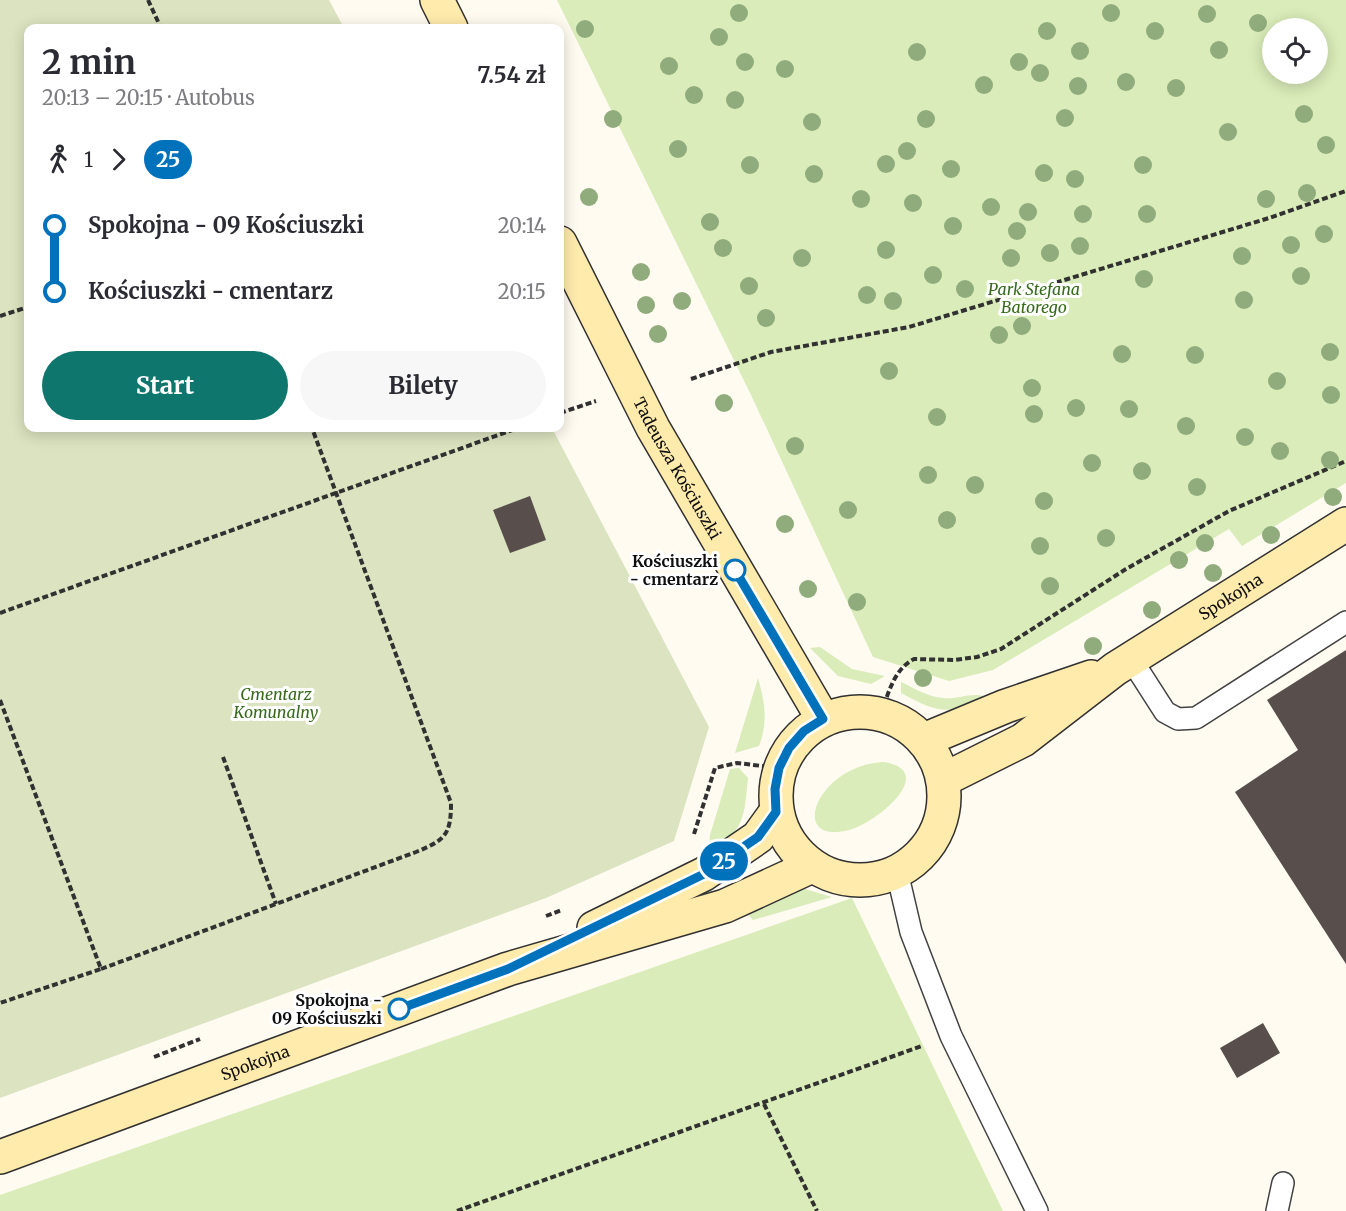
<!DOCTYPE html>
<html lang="pl">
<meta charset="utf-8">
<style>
:root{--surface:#fff;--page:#f7f7f7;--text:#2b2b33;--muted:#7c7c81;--accent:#0f766e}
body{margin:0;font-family:Merriweather,serif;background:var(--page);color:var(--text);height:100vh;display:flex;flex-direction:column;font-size:22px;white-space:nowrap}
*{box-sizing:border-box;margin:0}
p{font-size:20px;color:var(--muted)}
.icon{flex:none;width:33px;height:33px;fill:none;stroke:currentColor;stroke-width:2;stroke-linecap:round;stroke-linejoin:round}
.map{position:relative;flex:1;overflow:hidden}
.panel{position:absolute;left:24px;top:24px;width:540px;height:408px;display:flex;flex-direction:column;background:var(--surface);border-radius:12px;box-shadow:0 3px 15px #0003}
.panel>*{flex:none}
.badge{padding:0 12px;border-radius:20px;font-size:21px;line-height:39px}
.fabs{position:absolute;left:1262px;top:18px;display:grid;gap:12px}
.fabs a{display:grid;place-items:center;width:66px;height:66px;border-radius:50%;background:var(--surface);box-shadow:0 3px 15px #0003;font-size:30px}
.map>.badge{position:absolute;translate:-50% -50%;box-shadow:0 0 0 3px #fff}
.legs{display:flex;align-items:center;gap:9px;height:66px;padding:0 18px;font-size:20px}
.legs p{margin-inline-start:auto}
.summary{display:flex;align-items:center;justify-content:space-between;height:102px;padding:0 18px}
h1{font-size:33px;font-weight:700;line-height:45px}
.action{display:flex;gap:12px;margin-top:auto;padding:12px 18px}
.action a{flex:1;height:69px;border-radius:36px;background:var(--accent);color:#fff;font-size:24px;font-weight:700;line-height:69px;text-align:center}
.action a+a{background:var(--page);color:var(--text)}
ul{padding:0 18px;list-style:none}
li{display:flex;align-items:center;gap:21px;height:66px;font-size:22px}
li i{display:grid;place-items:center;width:9px;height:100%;margin:0 8px;background:currentColor}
li i::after{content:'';width:15px;height:15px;margin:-8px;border:4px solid;border-radius:50%;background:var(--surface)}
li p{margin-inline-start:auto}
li:first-child i{background:linear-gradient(#0000 50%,currentColor 0)}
li:last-child i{background:linear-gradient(currentColor 50%,#0000 0)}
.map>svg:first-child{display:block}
</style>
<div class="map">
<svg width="1346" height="1211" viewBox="0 0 1346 1211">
<rect width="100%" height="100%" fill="#fffbf1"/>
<!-- green -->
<g fill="#daecb9" fill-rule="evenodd">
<path d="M 557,0 L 1346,0 L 1346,483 L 1242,546 L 1229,529 L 993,670 L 949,681 L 873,657 L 751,395 ZM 1272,28 L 1317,28 L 1317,74 L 1272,74 Z"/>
<path d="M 820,647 L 852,669 L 885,676 L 871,684 L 838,676 L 810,648 Z"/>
<path d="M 758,678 C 765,702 768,722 759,746 L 735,753 Z"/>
<path d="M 901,682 C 914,688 928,697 943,698 C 958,700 972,691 986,697 C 950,717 936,712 901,693 Z"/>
<path d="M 884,762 C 939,771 877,823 849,830 C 787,846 816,765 884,762 Z"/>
<path d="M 739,768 L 748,778 C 744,818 745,826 713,854 L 709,846 L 710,835 L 730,769 Z"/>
<path d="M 790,889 L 805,889 L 832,897 L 753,920 L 743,909 Z"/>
<path d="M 852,898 L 1003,1211 L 0,1211 L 0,1195 Z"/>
</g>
<!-- cemetery -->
<path fill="#dce3c0" d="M 0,0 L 329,0 L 344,28 L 28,28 L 28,428 L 552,428 L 709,727 L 674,841 L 546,898 L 0,1098 Z"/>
<!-- building -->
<g fill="#584e4b">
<path d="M 530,496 L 546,540 L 510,553 L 493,510 Z"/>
<path d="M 1346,650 L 1346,964 L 1235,792 L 1298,750 L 1267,700 Z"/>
<path d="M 1263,1023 L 1280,1053 L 1237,1078 L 1220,1048 Z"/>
</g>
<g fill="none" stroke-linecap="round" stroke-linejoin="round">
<defs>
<g id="lane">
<path d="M 1131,659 L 1165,712 L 1178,719 L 1196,718 L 1346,622"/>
<path d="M 897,872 L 911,932 L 951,1036 L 1037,1211"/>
<path d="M 1277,1211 L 1283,1183"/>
</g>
<g id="secondary">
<path d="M 437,0 L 451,28"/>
<path id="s1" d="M 560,243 L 653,428 L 823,719"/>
<circle cx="860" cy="796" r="84"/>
<path d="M 924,740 L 1006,706 L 1091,677"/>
<path id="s2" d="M 943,780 L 1023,740 L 1115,669 L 1346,524"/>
<path d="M 594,928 L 704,874 L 758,837 L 776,812"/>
<path id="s3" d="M 0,1157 L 508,969 L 725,906 L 812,866"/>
</g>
</defs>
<!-- lane casing -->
<use href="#lane" stroke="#424242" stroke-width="24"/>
<!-- secondary casing -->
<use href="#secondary" stroke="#313131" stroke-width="36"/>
<!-- path -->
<g stroke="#313131" stroke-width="4" stroke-dasharray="6 3" stroke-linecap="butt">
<path d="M 148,0 L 161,28"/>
<path d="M 0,316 L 28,307"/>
<path d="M 691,379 L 771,352 L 909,327 L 1269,218 L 1346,191"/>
<path d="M 560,413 L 596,401"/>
<path d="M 0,613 L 518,428"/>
<path d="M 0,700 L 101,969 L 0,1003"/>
<path d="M 881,714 C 888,694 894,669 914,659 L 954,660 L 977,657 L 1001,649 L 1126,569 L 1229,511 L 1346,461"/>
<path d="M 223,757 L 276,904"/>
<path d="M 694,834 L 715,768 L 737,763 L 779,768"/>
<path d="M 546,916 L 562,910"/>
<path d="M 101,969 L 416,852 C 445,840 451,835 451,803 L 312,428"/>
<path d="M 154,1057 L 200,1039"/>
<path d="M 764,1104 L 817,1211"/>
<path d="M 457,1211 L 922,1046"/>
</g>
<!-- lane -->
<use href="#lane" stroke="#fff" stroke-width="21"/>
<!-- secondary -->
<use href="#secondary" stroke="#ffebac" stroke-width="33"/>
</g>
<!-- trees -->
<g fill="#90ac7c">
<circle cx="739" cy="13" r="9"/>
<circle cx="1111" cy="13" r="9"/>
<circle cx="1207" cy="14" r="9"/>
<circle cx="1258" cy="23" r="9"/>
<circle cx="585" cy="29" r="9"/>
<circle cx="1047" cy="31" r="9"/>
<circle cx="1155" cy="31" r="9"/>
<circle cx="719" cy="37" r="9"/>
<circle cx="1219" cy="50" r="9"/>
<circle cx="1080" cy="51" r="9"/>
<circle cx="917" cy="52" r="9"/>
<circle cx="745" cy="62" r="9"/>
<circle cx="1019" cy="62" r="9"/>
<circle cx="669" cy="66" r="9"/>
<circle cx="785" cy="69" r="9"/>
<circle cx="1040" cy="73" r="9"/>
<circle cx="1126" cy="82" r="9"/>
<circle cx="984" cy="85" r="9"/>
<circle cx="1078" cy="86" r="9"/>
<circle cx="1176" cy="88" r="9"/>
<circle cx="694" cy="95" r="9"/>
<circle cx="735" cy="100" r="9"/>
<circle cx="1304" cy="114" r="9"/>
<circle cx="1065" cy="118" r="9"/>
<circle cx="613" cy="119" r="9"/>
<circle cx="926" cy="119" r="9"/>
<circle cx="812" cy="122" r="9"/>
<circle cx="1228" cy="132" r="9"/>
<circle cx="1326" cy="145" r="9"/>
<circle cx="678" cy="149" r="9"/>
<circle cx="907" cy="151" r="9"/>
<circle cx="886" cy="164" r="9"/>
<circle cx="750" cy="165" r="9"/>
<circle cx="1143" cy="165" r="9"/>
<circle cx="951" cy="169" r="9"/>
<circle cx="1044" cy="173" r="9"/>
<circle cx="814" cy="174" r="9"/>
<circle cx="1075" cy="179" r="9"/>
<circle cx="1307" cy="193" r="9"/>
<circle cx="589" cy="197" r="9"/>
<circle cx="861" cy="199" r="9"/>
<circle cx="1266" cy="199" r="9"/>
<circle cx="913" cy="203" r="9"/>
<circle cx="991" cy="207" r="9"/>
<circle cx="1028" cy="212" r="9"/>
<circle cx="1083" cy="214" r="9"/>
<circle cx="1147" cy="214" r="9"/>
<circle cx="710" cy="222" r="9"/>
<circle cx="953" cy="226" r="9"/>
<circle cx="1017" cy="231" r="9"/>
<circle cx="1324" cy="234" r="9"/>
<circle cx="1291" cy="245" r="9"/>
<circle cx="1080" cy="246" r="9"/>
<circle cx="723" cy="248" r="9"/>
<circle cx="886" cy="250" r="9"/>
<circle cx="1050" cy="253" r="9"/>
<circle cx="1242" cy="256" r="9"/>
<circle cx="802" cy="258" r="9"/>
<circle cx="1011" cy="258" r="9"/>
<circle cx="641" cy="272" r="9"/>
<circle cx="933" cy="275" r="9"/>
<circle cx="1301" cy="276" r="9"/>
<circle cx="1144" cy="279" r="9"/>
<circle cx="749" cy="286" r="9"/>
<circle cx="965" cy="289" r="9"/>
<circle cx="867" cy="295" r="9"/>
<circle cx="1244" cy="300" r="9"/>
<circle cx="682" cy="301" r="9"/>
<circle cx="893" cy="301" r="9"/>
<circle cx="646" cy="305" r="9"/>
<circle cx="766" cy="318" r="9"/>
<circle cx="1022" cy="326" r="9"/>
<circle cx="658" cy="334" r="9"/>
<circle cx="999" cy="335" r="9"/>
<circle cx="1330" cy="352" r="9"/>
<circle cx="1122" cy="354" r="9"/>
<circle cx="1195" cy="355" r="9"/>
<circle cx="889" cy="371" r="9"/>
<circle cx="1277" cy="381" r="9"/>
<circle cx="1032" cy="388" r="9"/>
<circle cx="1331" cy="395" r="9"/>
<circle cx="724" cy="403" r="9"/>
<circle cx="1076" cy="408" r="9"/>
<circle cx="1129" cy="409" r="9"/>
<circle cx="1034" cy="414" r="9"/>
<circle cx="937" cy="417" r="9"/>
<circle cx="1186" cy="426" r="9"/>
<circle cx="1245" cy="437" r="9"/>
<circle cx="795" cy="446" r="9"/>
<circle cx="1280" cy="451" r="9"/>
<circle cx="1330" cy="460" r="9"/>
<circle cx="1092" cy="463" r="9"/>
<circle cx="1142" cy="471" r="9"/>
<circle cx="928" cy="475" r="9"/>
<circle cx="975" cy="485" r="9"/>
<circle cx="1197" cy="487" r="9"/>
<circle cx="1333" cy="497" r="9"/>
<circle cx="1044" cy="501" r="9"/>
<circle cx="848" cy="510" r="9"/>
<circle cx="947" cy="520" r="9"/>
<circle cx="785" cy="524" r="9"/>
<circle cx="1271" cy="535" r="9"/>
<circle cx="1106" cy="538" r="9"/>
<circle cx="1205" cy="543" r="9"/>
<circle cx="1040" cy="546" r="9"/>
<circle cx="1179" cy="560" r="9"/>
<circle cx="1213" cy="573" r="9"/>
<circle cx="1050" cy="586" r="9"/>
<circle cx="808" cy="589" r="9"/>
<circle cx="857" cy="602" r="9"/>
<circle cx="1152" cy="610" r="9"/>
<circle cx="1093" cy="646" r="9"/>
<circle cx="923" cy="678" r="9"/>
</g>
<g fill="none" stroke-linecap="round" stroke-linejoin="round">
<defs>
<path id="line-1" d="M 399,1009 L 508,969 L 704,874 L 758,837 L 776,812 L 775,789 L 779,768 L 789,748 L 804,731 L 823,719 L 735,570"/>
</defs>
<!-- line-1 casing -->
<use href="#line-1" stroke="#fff" stroke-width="14"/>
<!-- line-1 -->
<use href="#line-1" stroke="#0072bc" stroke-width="9"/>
</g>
<!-- markers -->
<g fill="#fff" stroke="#0072bc" stroke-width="3">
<circle cx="735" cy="570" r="10"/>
<circle cx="399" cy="1009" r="10"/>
</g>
<g text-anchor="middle" stroke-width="6" stroke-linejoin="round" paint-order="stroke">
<!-- park labels -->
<g font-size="16" font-style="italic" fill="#366b1c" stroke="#fff">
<text x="1034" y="295">Park Stefana<tspan x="1034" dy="18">Batorego</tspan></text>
<text x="276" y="700">Cmentarz<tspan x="276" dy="18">Komunalny</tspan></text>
</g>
<!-- street labels -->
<g font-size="16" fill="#0f0f0f" stroke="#fff">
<text dy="6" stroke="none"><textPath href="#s1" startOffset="254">Tadeusza Kościuszki</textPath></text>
<text dy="6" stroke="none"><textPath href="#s2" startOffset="342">Spokojna</textPath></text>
<text dy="6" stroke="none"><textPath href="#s3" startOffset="272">Spokojna</textPath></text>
</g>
<!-- stop labels -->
<g font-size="16" font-weight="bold" fill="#0f0f0f" stroke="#fff" text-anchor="end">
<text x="718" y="567">Kościuszki<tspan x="718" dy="18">- cmentarz</tspan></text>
<text x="382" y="1006">Spokojna -<tspan x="382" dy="18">09 Kościuszki</tspan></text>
</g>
</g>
</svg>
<div class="fabs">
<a><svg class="icon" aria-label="locate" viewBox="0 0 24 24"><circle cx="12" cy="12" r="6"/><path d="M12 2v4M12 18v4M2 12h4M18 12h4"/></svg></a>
</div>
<b class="badge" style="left:724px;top:861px;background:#0072bc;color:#fff">25</b>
<section class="panel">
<div class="summary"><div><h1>2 min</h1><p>20:13 – 20:15 · Autobus</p></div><b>7.54 zł</b></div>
<div class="legs"><svg class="icon" aria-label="walk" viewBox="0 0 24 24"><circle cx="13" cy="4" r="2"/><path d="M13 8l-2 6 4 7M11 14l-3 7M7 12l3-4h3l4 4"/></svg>1<svg class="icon" aria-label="forward" viewBox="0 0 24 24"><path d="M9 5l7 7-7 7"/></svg><b class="badge" style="background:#0072bc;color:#fff">25</b></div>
<ul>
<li><i style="color:#0072bc"></i><b>Spokojna - 09 Kościuszki</b><p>20:14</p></li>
<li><i style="color:#0072bc"></i><b>Kościuszki - cmentarz</b><p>20:15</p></li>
</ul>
<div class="action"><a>Start</a><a>Bilety</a></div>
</section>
</div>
